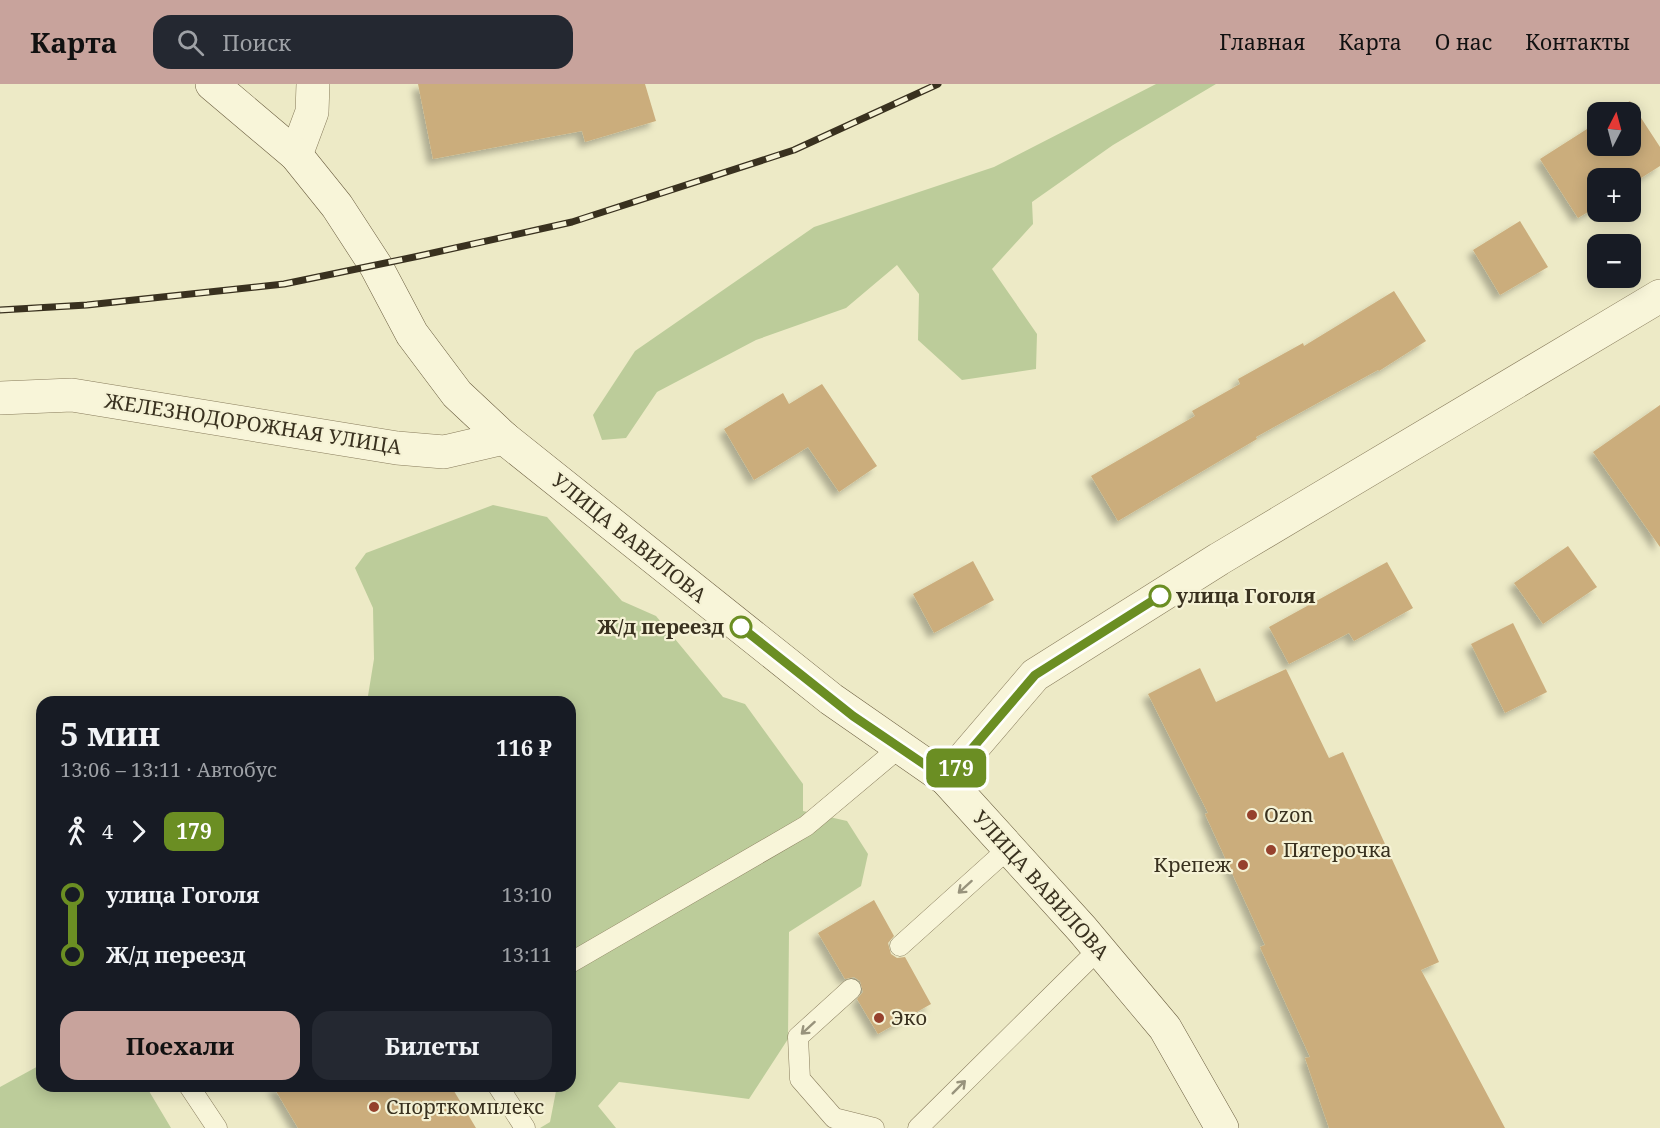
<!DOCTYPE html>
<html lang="ru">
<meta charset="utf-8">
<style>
:root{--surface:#171b24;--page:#242831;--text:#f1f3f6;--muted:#9ea1a6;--accent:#c8a39c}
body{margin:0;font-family:"Noto Serif",serif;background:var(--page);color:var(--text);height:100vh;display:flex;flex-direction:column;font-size:22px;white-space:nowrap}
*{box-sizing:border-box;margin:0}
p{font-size:20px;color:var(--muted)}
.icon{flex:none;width:33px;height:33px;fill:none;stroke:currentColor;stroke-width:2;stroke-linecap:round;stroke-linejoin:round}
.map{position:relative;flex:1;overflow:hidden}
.panel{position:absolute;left:36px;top:612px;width:540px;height:396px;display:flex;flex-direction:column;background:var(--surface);border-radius:18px;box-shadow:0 3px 15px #0003}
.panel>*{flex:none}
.badge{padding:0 12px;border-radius:9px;font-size:21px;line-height:39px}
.needle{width:39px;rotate:6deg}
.fabs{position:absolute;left:1587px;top:18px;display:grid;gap:12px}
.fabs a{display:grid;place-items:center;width:54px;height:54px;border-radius:12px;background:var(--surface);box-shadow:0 3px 15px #0003;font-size:30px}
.map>.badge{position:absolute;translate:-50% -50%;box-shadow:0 0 0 3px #fff}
.legs{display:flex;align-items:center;gap:9px;height:66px;padding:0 24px;font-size:20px}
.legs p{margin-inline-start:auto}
.head{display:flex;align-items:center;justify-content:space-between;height:102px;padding:0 24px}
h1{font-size:33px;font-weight:700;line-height:45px}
.action{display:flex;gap:12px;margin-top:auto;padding:12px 24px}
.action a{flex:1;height:69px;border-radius:18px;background:var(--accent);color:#111;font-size:24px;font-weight:700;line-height:69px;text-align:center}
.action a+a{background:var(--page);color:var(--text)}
ul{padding:0 24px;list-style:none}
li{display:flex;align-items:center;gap:21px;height:60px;font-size:22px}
li i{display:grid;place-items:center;width:9px;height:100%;margin:0 8px;background:currentColor}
li i::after{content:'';width:15px;height:15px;margin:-8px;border:4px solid;border-radius:50%;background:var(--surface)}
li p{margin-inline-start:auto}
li:first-child i{background:linear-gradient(#0000 50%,currentColor 0)}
li:last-child i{background:linear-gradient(currentColor 50%,#0000 0)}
header{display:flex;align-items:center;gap:36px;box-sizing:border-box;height:84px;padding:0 30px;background:var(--accent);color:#111}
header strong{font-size:28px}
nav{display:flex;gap:33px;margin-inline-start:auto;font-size:21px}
.search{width:420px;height:54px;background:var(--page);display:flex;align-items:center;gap:15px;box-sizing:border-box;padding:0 21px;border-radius:18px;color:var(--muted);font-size:22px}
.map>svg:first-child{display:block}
</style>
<header>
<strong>Карта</strong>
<div class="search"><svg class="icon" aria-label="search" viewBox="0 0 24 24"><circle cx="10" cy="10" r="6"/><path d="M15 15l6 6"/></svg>Поиск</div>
<nav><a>Главная</a><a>Карта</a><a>О нас</a><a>Контакты</a></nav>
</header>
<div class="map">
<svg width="1660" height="1044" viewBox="0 0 1660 1044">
<defs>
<filter id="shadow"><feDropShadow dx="-5.5" dy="5.5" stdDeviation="3" flood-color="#0004"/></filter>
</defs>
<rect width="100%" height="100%" fill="#edeac6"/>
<!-- green -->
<g fill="#bccc9a">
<path d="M 1156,0 L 1216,0 L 1113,61 L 1032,118 L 1033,140 L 992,185 L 1037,250 L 1036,285 L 962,296 L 918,256 L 919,210 L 897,181 L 846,224 L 756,256 L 657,308 L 626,354 L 602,356 L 593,331 L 635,267 L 814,143 L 994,83 Z"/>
<path d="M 493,421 L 547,433 L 622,517 L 656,532 L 723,613 L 745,620 L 803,700 L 803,727 L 847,737 L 868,770 L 861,802 L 789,848 L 788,955 L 749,1015 L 619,998 L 598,1022 L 616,1044 L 540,1044 L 550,1038 L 557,1002 L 570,1002 L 570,618 L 367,618 L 374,575 L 373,524 L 355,484 L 366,469 Z"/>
<path d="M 42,980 L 42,1002 L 146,1002 L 171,1044 L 0,1044 L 0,1003 Z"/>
</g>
<!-- building -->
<g fill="#cbad7c" filter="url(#shadow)">
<path d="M 418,0 L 645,0 L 656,37 L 585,58 L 582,47 L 433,75 Z"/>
<path d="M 1630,17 L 1660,63 L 1660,82 L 1630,101 L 1630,94 L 1598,94 L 1598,122 L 1578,134 L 1540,75 L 1598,38 L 1598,62 L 1630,62 L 1630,28 L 1612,28 Z"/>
<path d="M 1520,137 L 1548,183 L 1500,211 L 1473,166 Z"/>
<path d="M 1394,207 L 1426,257 L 1379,287 L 1378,286 L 1256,353 L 1257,355 L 1118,437 L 1091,392 L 1195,332 L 1192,327 L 1240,300 L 1238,295 L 1303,259 L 1304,262 Z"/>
<path d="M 822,300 L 877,382 L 839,408 L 808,363 L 754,396 L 724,345 L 783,309 L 789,320 Z"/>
<path d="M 1660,321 L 1660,463 L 1593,368 Z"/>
<path d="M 1568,462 L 1597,503 L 1543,540 L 1514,499 Z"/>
<path d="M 973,477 L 994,516 L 934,549 L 913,510 Z"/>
<path d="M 1387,478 L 1413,524 L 1354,557 L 1349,549 L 1289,580 L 1269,543 Z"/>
<path d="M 1513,539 L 1547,608 L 1505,629 L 1471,560 Z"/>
<path d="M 1200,584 L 1216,618 L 1286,585 L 1329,674 L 1343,668 L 1439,878 L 1421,886 L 1505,1044 L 1329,1044 L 1305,974 L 1310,973 L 1260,863 L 1265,861 L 1205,730 L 1208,729 L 1148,610 Z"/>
<path d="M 874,816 L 894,852 L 888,859 L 891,870 L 897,874 L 905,873 L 931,920 L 878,950 L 857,915 L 863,908 L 860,897 L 854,893 L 845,895 L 818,849 Z"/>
<path d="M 273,1002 L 451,1002 L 476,1044 L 298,1044 Z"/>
</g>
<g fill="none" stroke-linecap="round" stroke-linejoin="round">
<defs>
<g id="service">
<path d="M 900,862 L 1009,764"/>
<path d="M 570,879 L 806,742 L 899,664"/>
<path d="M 851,905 L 798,953 L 800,995 L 834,1034 L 874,1044"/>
<path d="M 189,1002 L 217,1044"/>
<path d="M 498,1002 L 525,1044"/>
<path d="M 918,1044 L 1099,865"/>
</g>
<g id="minor">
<path d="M 296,71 L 312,28 L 313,0"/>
<path d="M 0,314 L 72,311 L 397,364 L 444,368 L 504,354"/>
</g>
<path id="tertiary" d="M 946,695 L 1035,591 L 1219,475 L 1660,212"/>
<path id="secondary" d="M 212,0 L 296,71 L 337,122 L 376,182 L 412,250 L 457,310 L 504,354 L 831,615 L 946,695 L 1082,845 L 1165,944 L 1222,1044"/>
</defs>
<!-- service casing -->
<use href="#service" stroke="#887c5c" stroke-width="21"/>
<!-- minor casing -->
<use href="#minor" stroke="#887c5c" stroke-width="34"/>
<!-- tertiary casing -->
<use href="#tertiary" stroke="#887c5c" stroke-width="34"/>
<!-- secondary casing -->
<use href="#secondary" stroke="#6a5d3f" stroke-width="34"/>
<!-- service -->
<use href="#service" stroke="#f8f5d9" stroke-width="20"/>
<!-- minor -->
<use href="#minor" stroke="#f8f5d9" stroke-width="33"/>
<!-- tertiary -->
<use href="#tertiary" stroke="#f8f5d9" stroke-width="33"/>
<!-- secondary -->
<use href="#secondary" stroke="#f8f5d9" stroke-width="33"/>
<defs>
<path id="rail" d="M 0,226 L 87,221 L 284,200 L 419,172 L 572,138 L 794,66 L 938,0"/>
</defs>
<!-- rail casing -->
<use href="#rail" stroke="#39311f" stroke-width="7"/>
<!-- rail -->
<use href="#rail" stroke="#f5f2d5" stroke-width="4.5" stroke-dasharray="14" stroke-linecap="butt"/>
</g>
<!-- one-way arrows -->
<defs><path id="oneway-shaft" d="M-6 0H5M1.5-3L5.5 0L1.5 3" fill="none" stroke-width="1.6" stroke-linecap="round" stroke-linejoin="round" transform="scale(1.5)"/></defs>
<g stroke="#98937c">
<use href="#oneway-shaft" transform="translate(965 803) rotate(138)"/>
<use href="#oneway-shaft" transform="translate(808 944) rotate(138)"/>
<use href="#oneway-shaft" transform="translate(959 1003) rotate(-45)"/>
</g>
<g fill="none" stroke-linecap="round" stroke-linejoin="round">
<defs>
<path id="line-1" d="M 741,543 L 853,632 L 946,695 L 1035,591 L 1160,512"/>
</defs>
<!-- line-1 casing -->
<use href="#line-1" stroke="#fff" stroke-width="14"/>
<!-- line-1 -->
<use href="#line-1" stroke="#6b8e23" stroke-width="9"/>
</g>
<!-- markers -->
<g fill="#fff" stroke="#6b8e23" stroke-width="3">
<circle cx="1160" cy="512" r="10"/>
<circle cx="741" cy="543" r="10"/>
</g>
<g fill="#96412d" stroke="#f5f2d5" stroke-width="2">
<circle cx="1252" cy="731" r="6"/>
<circle cx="1271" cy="766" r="6"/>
<circle cx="1243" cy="781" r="6"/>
<circle cx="879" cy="934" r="6"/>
<circle cx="374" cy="1023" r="6"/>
</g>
<g text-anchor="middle" stroke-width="4.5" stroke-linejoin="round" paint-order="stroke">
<!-- street labels -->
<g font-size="20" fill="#39311f" stroke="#f5f2d5">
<text transform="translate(253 340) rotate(9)" y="7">ЖЕЛЕЗНОДОРОЖНАЯ УЛИЦА</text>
<text transform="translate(629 454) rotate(39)" y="7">УЛИЦА ВАВИЛОВА</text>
<text transform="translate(1041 801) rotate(48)" y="7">УЛИЦА ВАВИЛОВА</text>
</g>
<!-- stop labels -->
<g font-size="20" font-weight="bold" fill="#39311f" stroke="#f5f2d5" text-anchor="start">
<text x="1176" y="519">улица Гоголя</text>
<text x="724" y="550" text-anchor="end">Ж/д переезд</text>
</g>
<!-- poi labels -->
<g font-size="20" fill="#39311f" stroke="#f5f2d5" text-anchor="start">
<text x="1264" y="738">Ozon</text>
<text x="1283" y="773">Пятерочка</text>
<text x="1231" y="788" text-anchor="end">Крепеж</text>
<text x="891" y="941">Эко</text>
<text x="386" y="1030">Спорткомплекс</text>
</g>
</g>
</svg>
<div class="fabs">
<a><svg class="needle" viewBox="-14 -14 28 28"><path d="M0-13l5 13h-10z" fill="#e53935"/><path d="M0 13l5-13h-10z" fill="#9ea1a6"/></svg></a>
<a>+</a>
<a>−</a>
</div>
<b class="badge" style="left:956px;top:684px;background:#6b8e23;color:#fff">179</b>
<section class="panel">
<div class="head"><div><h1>5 мин</h1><p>13:06 – 13:11 · Автобус</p></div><b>116 ₽</b></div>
<div class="legs"><svg class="icon" aria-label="walk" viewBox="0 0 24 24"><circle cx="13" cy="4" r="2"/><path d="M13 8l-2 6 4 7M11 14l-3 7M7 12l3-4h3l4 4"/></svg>4<svg class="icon" aria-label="forward" viewBox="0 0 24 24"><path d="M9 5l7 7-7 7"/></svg><b class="badge" style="background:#6b8e23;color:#fff">179</b></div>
<ul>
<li><i style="color:#6b8e23"></i><b>улица Гоголя</b><p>13:10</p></li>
<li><i style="color:#6b8e23"></i><b>Ж/д переезд</b><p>13:11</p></li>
</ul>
<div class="action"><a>Поехали</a><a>Билеты</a></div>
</section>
</div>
